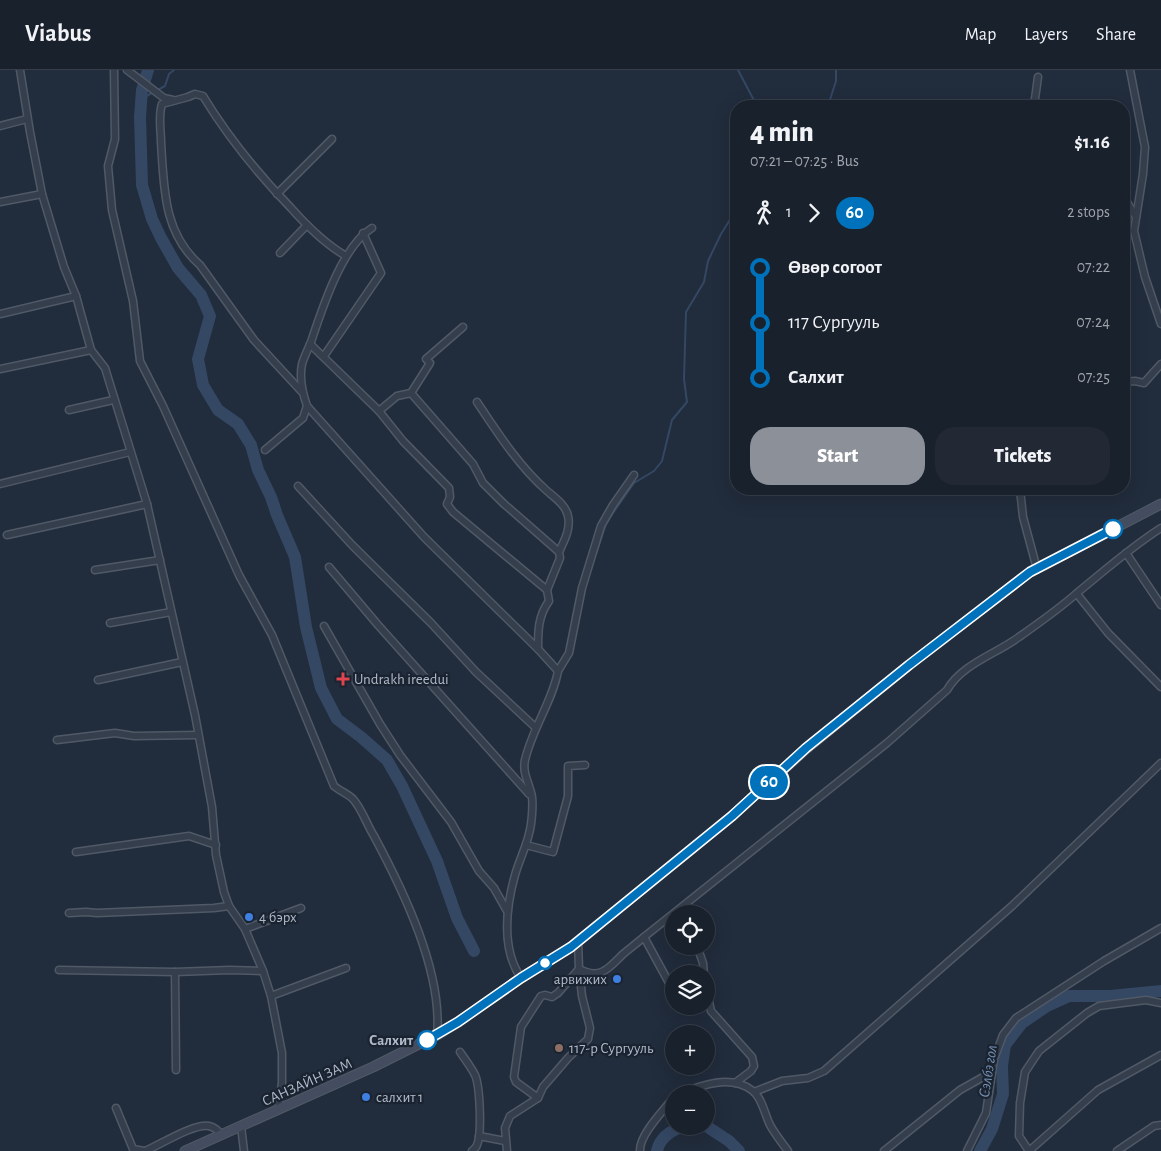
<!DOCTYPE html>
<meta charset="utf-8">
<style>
:root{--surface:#19212d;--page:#222935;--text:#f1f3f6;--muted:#9fa3aa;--line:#373e49;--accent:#8c9099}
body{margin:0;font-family:"Alegreya Sans",sans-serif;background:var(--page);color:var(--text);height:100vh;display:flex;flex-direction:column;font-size:19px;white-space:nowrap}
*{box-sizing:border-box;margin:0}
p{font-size:16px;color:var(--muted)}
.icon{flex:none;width:28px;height:28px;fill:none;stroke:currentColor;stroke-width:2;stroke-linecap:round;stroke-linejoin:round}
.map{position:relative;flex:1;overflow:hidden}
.side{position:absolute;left:730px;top:30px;width:400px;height:395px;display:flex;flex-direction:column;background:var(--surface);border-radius:20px;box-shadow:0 5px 20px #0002,0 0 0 1px var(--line)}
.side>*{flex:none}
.badge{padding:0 10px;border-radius:16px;font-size:18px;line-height:32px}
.fabs{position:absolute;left:665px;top:835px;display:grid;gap:10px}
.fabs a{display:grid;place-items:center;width:50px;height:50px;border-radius:50%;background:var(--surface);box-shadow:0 5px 20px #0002,0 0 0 1px var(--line);font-size:25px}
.map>.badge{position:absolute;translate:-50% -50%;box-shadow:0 0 0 2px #fff}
.legs{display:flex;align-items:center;gap:8px;height:55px;padding:0 20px;font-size:16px}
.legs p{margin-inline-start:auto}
.headline{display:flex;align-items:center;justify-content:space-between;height:85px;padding:0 20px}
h1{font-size:28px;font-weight:800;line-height:38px}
.button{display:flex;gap:10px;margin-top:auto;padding:10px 20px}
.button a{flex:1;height:58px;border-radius:20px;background:var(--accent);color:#fff;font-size:20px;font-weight:800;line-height:58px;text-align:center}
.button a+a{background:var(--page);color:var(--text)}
ul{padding:0 20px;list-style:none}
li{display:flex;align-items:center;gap:18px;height:55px;font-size:19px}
li i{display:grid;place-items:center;width:8px;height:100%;margin:0 6px;background:currentColor}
li i::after{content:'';width:12px;height:12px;margin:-6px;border:4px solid;border-radius:50%;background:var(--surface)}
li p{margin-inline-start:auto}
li:first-child i{background:linear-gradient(#0000 50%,currentColor 0)}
li:last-child i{background:linear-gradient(currentColor 50%,#0000 0)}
header{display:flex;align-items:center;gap:30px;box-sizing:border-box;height:70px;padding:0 25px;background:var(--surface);border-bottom:1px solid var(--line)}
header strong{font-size:24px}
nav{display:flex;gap:28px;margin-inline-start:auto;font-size:18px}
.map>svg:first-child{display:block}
</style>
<header>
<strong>Viabus</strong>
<nav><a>Map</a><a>Layers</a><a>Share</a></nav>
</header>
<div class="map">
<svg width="1161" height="1081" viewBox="0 0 1161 1081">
<rect width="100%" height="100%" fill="#212c3c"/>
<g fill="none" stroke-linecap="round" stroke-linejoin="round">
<!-- stream -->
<g stroke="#344763" stroke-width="2">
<path d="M 738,0 L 757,36"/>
<path d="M 141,29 L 165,16 L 169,4 L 174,0"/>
<path d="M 828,36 L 836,11 L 836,0"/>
<path d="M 596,484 L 606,454 L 613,443 L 634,413 L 654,401 L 662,391 L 672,350 L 687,332 L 684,309 L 686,242 L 704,212 L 708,191 L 721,164 L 736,140"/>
</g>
<!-- river -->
<g stroke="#344763" stroke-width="12">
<path d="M 148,0 L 142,20 L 140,47 L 142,115 L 152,149 L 161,168 L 178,198 L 201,225 L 210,246 L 198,289 L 203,315 L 218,340 L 238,354 L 251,375 L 258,400 L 271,427 L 277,445 L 295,487 L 306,557 L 321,618 L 337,649 L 361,667 L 387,690 L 402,716 L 437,791 L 457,848 L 474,881"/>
<path d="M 706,1056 L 729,1071 L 739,1081"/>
<path d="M 657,1081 C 660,1067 671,1060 685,1056"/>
<path d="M 980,1081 L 992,1059 L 1003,1024 L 1002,996 L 1005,975 L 1022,953 L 1047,936 L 1069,926 L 1110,926 L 1161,921"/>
</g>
<defs>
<g id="minor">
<path d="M 20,0 L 30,62 L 42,124 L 64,197 L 76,226 L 91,280 L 105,298 L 147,434 L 195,645 L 212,737 L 216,785 L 224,822 L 229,836 L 245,859 L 263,901 L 271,926 L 282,983 L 282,1013 L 278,1040"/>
<path d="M 114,0 L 115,69 L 108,96 L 112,140 L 133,231 L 140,291 L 163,336 L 239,505 L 272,565 L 334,716 C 340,721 348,724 353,729 C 362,739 367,755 374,766 C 403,820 443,902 437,965"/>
<path d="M 127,0 L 164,28 L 173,30"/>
<path d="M 1130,0 L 1145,77 L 1143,104 L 1134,161 L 1145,207 L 1161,254"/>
<path d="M 1034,36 L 1038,7"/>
<path d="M 0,56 L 27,49"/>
<path d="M 277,124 L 332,69"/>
<path d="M 1124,127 L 1136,147"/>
<path d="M 0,132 L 42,124"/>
<path d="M 372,158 C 342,176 322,239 311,272 C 308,279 304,287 302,294 C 299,309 302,322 307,336 L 424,467 L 538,579 L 558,601 C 553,630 532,659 525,690 C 522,704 530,714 532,727 C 533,735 532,746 531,754 C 529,771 520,788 515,805 C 506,837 501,879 521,908"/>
<path d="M 280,183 L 307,155"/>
<path d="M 0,244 L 76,226"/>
<path d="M 310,274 L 379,341 L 403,371 L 449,418 L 450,427 L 447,434 L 453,442 L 547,520"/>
<path d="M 324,286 L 381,203 L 363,163"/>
<path d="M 0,299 L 91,280"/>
<path d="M 1124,312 L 1135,311 L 1144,313 L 1161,294"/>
<path d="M 302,322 L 254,270 L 200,195 C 163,163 164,117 161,72 C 161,60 158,46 162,34 L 188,27 L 195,24 L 203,26 C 228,67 257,103 291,138 C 307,156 325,174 346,186"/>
<path d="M 411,323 L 430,293 L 426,289 L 463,257"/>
<path d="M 477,332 C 497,362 518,395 546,420 C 554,427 566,435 568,446 C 571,459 564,471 559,482 L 560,488 L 547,520 L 549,531 C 538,546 538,561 538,579"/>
<path d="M 69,340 L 113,330"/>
<path d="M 379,341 L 397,326 L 411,323 L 473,394 L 483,413 L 503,433 L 559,482"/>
<path d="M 265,380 L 303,348 L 307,336"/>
<path d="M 0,414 L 130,382"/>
<path d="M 298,416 L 352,475 L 431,553 L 476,602 L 535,657"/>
<path d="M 1020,419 L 1023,447 L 1037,499"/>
<path d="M 7,465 L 147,434"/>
<path d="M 1126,483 L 1161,535"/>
<path d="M 329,497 L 378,555 L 529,724"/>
<path d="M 95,500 L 160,490"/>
<path d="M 1077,524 L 1108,563 L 1161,617"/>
<path d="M 110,553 L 171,542"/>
<path d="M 324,556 L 380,654 L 400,685 L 451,752 L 479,801 L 494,818 L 507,841"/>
<path d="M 558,601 L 569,583 L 582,518 L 601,456 L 613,435 L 634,405"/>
<path d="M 98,610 L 182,592"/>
<path d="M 57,670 L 115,663 L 134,666 L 198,665"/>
<path d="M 526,775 L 553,782 L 568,726 L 568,696 L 585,695"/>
<path d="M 76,782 L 189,766 L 216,775"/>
<path d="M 69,843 L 86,842 L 97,843 L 214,838 L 229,836"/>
<path d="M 245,859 L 301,838"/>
<path d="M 644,867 L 887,673 L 947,620 C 962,594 996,584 1019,567 C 1039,553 1059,539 1077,523 C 1104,501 1131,477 1161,458"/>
<path d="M 697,876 L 703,893 L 704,904"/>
<path d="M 59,900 L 175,902 L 230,900 L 263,901"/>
<path d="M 175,902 L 176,1000"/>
<path d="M 706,918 L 711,941 L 752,987 L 754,996 L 751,1001 L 735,1013"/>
<path d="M 271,926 L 346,898"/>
<path d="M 460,982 C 465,989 471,997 475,1005 C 480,1016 482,1064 477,1075 C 476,1078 474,1079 472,1081"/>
<path d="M 754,1022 L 782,1011 L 808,1008 L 824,1001 L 1012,836 L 1161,693"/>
<path d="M 679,1024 C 702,1015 731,1004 753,1021 C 762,1028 765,1045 770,1055 C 775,1064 782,1073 788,1081"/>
<path d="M 538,1028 L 516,1012 L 514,1007 L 521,957 L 541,926 L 545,925 L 552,927 L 558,923 L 579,899 C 600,910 608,899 622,885 C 629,879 637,873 644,867 L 674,922"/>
<path d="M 116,1038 L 133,1079 L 144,1081"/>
<path d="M 241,1056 L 244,1081"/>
<path d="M 479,1066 L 505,1071"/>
<path d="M 145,1081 C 160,1075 194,1053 209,1056 C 214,1057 219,1061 221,1065"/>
<path d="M 507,1081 L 505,1058 L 510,1046 L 538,1028 L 543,1017 L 568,988 L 588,969 L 590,958 L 582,926 L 579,899 L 578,871"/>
<path d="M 640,1081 C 639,1065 664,1040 674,1027"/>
<path d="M 884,1081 L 960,1020 L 992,1002"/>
<path d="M 967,1081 L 986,1043 L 994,989 L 1003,965 L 1016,948 L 1104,891 L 1161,858"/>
<path d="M 1029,1081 L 1019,1066 L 1020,1033 L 1025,1002 L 1039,981 L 1087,943 L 1099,936 L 1146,930 L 1161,933"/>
<path d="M 1029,1081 L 1098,1020 L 1161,985"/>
<path d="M 1117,1081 L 1154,1056 L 1161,1055"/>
</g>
<path id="secondary" d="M 185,1081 L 373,997 L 437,965 L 458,952 L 521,908 L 571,877 L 732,746 L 806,679 L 909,595 L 1030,502 L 1161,434"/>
</defs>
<!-- minor casing -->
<use href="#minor" stroke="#505966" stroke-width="9"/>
<!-- secondary casing -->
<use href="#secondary" stroke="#505966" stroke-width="11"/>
<!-- minor -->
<use href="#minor" stroke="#353e4c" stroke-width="6"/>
<!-- secondary -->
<use href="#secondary" stroke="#434d5f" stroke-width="9"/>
</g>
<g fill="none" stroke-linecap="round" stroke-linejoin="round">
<defs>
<path id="line-1" d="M 427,970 L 458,952 L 521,908 L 571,877 L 732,746 L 806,678 L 909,595 L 1030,502 L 1113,459"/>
</defs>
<!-- line-1 casing -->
<use href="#line-1" stroke="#fff" stroke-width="11"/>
<!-- line-1 -->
<use href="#line-1" stroke="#0072bc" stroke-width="8"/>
</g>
<!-- markers -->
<g fill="#fff" stroke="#0072bc" stroke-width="2.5">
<circle cx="1113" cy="459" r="9"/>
<circle cx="545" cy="893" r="6"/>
<circle cx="427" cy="970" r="9"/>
</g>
<path fill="#e0444e" stroke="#1a2330" stroke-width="2" d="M340.5 601.5h5v5h5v5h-5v5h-5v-5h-5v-5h5z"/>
<g fill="#3f7fe0" stroke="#1a2330" stroke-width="2">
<circle cx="249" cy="847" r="5"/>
<circle cx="617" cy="909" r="5"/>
<circle cx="366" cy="1027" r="5"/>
</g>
<circle fill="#8d6e63" stroke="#1a2330" stroke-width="2" cx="559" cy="978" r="5"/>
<g text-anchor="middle" stroke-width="4.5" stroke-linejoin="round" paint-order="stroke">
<!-- poi labels -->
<g font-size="15" fill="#b0b9c8" stroke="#1a2330" text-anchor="start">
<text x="354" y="614">Undrakh ireedui</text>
<text x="259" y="852">4 бэрх</text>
<text x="607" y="914" text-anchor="end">арвижих</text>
<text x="569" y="983">117-р Сургууль</text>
<text x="376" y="1032">салхит 1</text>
</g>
<!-- stop labels -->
<g font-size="15" font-weight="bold" fill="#b0b9c8" stroke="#1a2330" text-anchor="end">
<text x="413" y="975">Салхит</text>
</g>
<!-- street labels -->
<g font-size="15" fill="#b0b9c8" stroke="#1a2330">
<text transform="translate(307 1012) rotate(-24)" y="5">САНЗАЙН ЗАМ</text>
</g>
<!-- water labels -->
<g font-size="16" font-style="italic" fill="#768fb1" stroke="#1a2330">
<text transform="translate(987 1001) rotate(-81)" y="6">Сэлбэ гол</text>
</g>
</g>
</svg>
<div class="fabs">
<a><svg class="icon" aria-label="locate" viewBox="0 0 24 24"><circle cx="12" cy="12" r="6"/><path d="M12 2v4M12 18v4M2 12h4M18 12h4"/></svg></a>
<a><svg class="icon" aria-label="layers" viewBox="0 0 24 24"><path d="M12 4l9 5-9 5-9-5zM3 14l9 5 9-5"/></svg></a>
<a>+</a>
<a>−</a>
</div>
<b class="badge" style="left:769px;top:712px;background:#0072bc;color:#fff">60</b>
<section class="side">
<div class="headline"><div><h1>4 min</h1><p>07:21 – 07:25 · Bus</p></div><b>$1.16</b></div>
<div class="legs"><svg class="icon" aria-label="walk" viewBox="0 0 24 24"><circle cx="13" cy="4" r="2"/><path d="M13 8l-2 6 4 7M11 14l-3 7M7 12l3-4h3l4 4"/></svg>1<svg class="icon" aria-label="forward" viewBox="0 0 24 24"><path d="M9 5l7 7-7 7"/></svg><b class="badge" style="background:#0072bc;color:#fff">60</b><p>2 stops</p></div>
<ul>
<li><i style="color:#0072bc"></i><b>Өвөр согоот</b><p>07:22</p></li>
<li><i style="color:#0072bc"></i><span>117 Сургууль</span><p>07:24</p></li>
<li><i style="color:#0072bc"></i><b>Салхит</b><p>07:25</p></li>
</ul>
<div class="button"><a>Start</a><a>Tickets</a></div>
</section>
</div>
